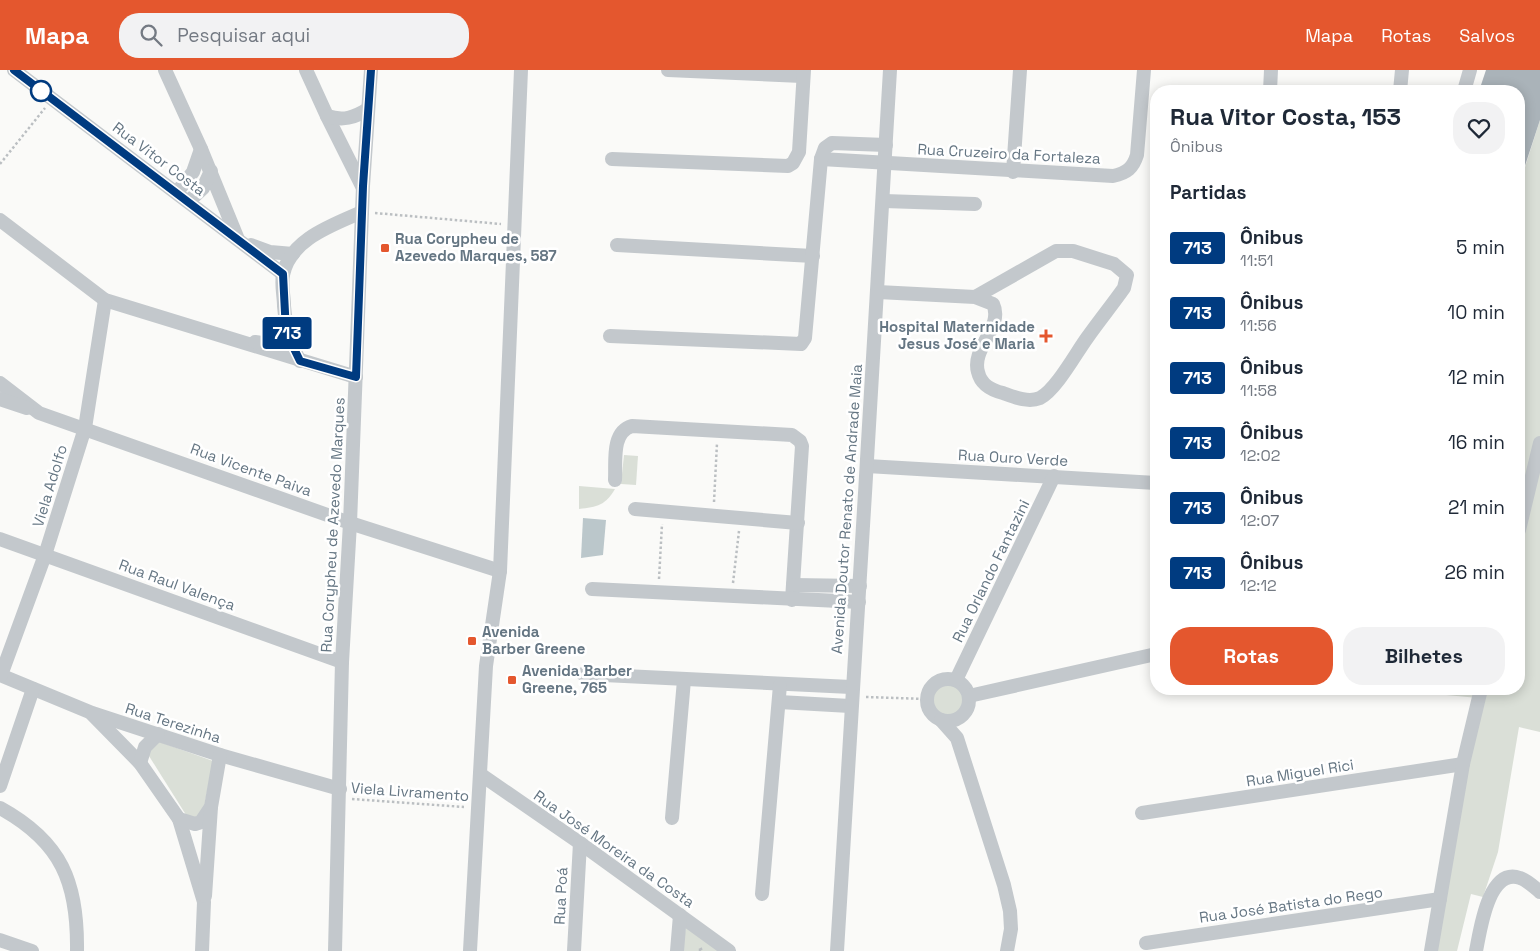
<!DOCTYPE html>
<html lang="pt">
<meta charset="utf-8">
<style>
:root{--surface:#fff;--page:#f2f2f3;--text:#1f2937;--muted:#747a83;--accent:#e4572e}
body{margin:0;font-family:"Space Grotesk",sans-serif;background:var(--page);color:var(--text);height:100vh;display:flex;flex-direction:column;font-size:19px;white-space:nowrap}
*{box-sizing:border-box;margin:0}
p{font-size:16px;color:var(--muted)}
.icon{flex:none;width:28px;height:28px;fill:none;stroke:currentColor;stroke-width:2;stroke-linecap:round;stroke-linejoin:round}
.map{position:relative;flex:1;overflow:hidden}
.drawer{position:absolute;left:1150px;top:15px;width:375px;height:610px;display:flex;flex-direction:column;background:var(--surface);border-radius:20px;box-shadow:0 2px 12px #0003}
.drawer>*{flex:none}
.badge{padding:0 10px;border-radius:4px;font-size:18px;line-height:32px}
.map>.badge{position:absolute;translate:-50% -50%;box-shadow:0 0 0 2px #fff}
h2{padding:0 20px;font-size:19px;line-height:45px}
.round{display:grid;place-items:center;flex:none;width:52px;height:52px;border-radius:20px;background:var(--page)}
.headline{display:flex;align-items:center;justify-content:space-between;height:85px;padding:0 20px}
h1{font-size:24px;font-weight:700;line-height:38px}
.primary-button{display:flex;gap:10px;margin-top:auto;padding:10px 20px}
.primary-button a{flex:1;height:58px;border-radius:20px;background:var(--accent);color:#fff;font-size:20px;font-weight:700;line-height:58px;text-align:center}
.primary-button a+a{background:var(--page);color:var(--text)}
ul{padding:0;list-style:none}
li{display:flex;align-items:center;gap:15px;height:65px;padding:0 20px}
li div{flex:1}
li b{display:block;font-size:19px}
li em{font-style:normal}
li .badge{min-width:55px;font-weight:700;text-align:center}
header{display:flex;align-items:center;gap:30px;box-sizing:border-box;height:70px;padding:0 25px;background:var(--accent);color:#fff}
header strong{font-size:24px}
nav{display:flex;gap:28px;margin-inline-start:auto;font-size:18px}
.search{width:350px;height:45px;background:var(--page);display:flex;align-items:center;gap:12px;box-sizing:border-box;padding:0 18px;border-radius:20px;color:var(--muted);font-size:19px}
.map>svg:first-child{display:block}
</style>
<header>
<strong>Mapa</strong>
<div class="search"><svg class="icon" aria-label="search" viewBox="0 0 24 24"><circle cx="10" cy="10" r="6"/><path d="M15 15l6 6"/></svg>Pesquisar aqui</div>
<nav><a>Mapa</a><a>Rotas</a><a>Salvos</a></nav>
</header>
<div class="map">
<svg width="1540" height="881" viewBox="0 0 1540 881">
<rect width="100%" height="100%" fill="#fafaf8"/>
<!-- green -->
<g fill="#dadfd7">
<path d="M 1540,50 L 1540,662 L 1519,657 L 1498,782 L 1483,827 L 1471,824 L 1457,881 L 1431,881 L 1478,628 L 1446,625 L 1444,619 L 1519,619 L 1519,116 Z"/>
<path d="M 624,385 L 638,386 L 636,415 L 621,414 Z"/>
<path d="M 579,416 L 615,419 C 606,435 597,437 579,439 Z"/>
<circle cx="948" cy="630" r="19"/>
<path d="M 157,671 L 213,691 L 202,748 L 188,748 L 149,686 L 149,676 Z"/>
<path d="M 686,854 L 723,881 L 683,881 Z"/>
</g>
<!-- water -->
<path fill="#bbc7cb" d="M 583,448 L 606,450 L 603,485 L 581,488 Z"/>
<!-- building -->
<path fill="#aab3b9" d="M 1486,0 L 1540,0 L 1540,50 L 1521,108 L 1519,108 L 1519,21 L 1479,21 Z"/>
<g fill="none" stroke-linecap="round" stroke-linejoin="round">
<!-- path -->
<g stroke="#bbbfc2" stroke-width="2.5" stroke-dasharray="2.5 2.5" stroke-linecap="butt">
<path d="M 0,94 L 45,38"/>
<path d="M 375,143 L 501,154"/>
<path d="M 714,432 L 717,373"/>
<path d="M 659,509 L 662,454"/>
<path d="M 733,513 L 739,461"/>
<path d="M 866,627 L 927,629"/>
<path d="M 352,729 L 464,737"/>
<path d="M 700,881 L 700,877 L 702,881"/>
</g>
<!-- minor -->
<g stroke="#c3c8cc" stroke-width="14">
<path d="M 14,0 L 283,204"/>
<path d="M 165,0 L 201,79 L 237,167"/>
<path d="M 306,0 L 327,46 L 362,116"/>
<path d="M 668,0 L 802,6"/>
<path d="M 1270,21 L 1271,0"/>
<path d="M 1400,21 L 1402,0"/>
<path d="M 1464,21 L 1470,0"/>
<path d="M 327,46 C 343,51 354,48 368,39"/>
<path d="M 612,89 L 788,96 L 793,93 L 799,82 L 804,0"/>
<path d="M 821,89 L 1113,106 C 1127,103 1133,98 1137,85 L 1144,0"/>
<path d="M 1013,102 L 1020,0"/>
<path d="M 177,122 L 193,102 L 201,79"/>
<path d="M 189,131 L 203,118 L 211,101"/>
<path d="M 884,131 L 975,134"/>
<path d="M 0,150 L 105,230 L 356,307"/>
<path d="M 251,175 L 270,182 L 293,184"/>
<path d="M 617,175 L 813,186"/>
<path d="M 878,222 L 975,227 L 993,234 C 1004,257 971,278 978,302 C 981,315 991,320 1003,323 C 1014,327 1028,333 1040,328 C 1056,320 1076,283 1087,268 C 1099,251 1112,235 1124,218 L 1127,205 L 1114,194 L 1073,181 L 1056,181 L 975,227"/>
<path d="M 610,266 L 801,274 L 805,268 L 821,89 L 825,78 L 832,73 L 886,75"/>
<path d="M 255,272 L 269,274 L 286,262"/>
<path d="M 300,291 C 289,273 286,257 284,236 C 284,226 281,215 283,205 C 290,169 333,155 362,142"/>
<path d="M 0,313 L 39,343 L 350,453 L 500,501"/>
<path d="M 0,329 L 27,338"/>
<path d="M 867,396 L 1156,413"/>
<path d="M 615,410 C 616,392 611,362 632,356 L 792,365 L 800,371 L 802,376 L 792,530"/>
<path d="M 635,439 L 798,453"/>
<path d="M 1519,460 L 1540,373"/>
<path d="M 0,469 L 342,592"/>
<path d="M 793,515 L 860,516"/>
<path d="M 592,519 L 859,532"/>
<path d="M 583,604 L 851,617"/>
<path d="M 0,605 L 92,643 L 220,685 L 340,719"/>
<path d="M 1,605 L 45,485 L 85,358 L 105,230"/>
<circle cx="948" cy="630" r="21"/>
<path d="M 956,610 L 1054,406"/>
<path d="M 969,626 L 1156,584"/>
<path d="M 779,632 L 850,636"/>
<path d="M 92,644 L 140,693 L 179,749 L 204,832 L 202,881"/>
<path d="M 941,650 L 957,668 L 1004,815 L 1010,841 L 1011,859 L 1007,881"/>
<path d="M 140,693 L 145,677 L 158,664"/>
<path d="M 480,704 L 580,773 L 729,881"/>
<path d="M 0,716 L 33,619"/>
<path d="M 0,738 C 62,772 78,813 77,881"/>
<path d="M 1142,743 L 1463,694"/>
<path d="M 672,748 L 684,610"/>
<path d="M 179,749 L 195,754 L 201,752 L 211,737"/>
<path d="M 762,824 L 780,615"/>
<path d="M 205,826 L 211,737 L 220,685"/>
<path d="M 0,870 L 32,881"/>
<path d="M 1146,873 L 1440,829"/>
<path d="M 335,881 L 342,592 L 350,453 L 363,116 L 371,0"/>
<path d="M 470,881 L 486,596 L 500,501 L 521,0"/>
<path d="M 574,881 L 580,773"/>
<path d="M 677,881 L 680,845"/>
<path d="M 837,881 C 853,587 875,294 890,0"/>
<path d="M 1431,881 L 1463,694 L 1481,619"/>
<path d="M 1476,881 C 1480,862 1488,797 1520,808 C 1527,810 1534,817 1540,822"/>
</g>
</g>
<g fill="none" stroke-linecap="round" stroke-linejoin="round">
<defs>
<path id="line" d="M 14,0 L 283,204 L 286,262 L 300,291 L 356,307 L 363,116 L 371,0"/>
</defs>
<!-- line casing -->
<use href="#line" stroke="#fff" stroke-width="11"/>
<!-- line -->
<use href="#line" stroke="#003b80" stroke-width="8"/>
</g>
<!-- markers -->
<circle fill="#fff" stroke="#003b80" stroke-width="2.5" cx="41" cy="21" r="10"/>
<g fill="#e4572e" stroke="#fff" stroke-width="2">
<rect x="380" y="173" width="10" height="10" rx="2.5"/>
<path d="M1043.5 258.5h5v5h5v5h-5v5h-5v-5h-5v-5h5z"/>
<rect x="467" y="566" width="10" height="10" rx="2.5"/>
<rect x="507" y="605" width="10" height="10" rx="2.5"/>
</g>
<g text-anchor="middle" stroke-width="5" stroke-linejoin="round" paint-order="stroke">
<!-- street labels -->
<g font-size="15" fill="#657683" stroke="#fff">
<text transform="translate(1009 84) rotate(3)" y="5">Rua Cruzeiro da Fortaleza</text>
<text transform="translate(159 89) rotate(37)" y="5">Rua Vitor Costa</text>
<text transform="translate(1013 388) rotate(3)" y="5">Rua Ouro Verde</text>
<text transform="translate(251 400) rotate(20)" y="5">Rua Vicente Paiva</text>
<text transform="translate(50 416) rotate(-73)" y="5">Viela Adolfo</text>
<text transform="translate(847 439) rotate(-86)" y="5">Avenida Doutor Renato de Andrade Maia</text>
<text transform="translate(333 455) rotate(-87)" y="5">Rua Corypheu de Azevedo Marques</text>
<text transform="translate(991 501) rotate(-64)" y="5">Rua Orlando Fantazini</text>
<text transform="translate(177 515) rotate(20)" y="5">Rua Raul Valença</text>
<text transform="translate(173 653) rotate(18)" y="5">Rua Terezinha</text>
<text transform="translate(1300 703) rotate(-9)" y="5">Rua Miguel Rici</text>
<text transform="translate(410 722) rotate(4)" y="5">Viela Livramento</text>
<text transform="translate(614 779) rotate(35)" y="5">Rua José Moreira da Costa</text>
<text transform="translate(561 826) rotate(-87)" y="5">Rua Poá</text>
<text transform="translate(1291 835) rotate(-8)" y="5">Rua José Batista do Rego</text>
</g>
<!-- poi labels -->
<g font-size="15" font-weight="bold" fill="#657683" stroke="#fff" text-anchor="start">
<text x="395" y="174">Rua Corypheu de<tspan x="395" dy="17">Azevedo Marques, 587</tspan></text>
<text x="1035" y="262" text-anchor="end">Hospital Maternidade<tspan x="1035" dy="17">Jesus José e Maria</tspan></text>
<text x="482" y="567">Avenida<tspan x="482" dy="17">Barber Greene</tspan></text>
<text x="522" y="606">Avenida Barber<tspan x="522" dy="17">Greene, 765</tspan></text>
</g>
</g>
</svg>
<b class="badge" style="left:287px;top:263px;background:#003b80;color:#fff">713</b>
<section class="drawer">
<div class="headline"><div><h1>Rua Vitor Costa, 153</h1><p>Ônibus</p></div><a class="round"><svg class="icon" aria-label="heart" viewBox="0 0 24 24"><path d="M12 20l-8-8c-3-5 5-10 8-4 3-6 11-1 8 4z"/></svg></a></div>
<h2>Partidas</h2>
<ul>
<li><span class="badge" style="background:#003b80;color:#fff">713</span><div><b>Ônibus</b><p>11:51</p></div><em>5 min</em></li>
<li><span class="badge" style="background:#003b80;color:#fff">713</span><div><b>Ônibus</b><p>11:56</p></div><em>10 min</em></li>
<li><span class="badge" style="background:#003b80;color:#fff">713</span><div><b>Ônibus</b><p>11:58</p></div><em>12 min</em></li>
<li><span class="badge" style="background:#003b80;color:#fff">713</span><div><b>Ônibus</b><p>12:02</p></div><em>16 min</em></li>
<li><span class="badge" style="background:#003b80;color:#fff">713</span><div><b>Ônibus</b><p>12:07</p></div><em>21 min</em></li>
<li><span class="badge" style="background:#003b80;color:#fff">713</span><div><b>Ônibus</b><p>12:12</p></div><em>26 min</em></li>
</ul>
<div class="primary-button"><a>Rotas</a><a>Bilhetes</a></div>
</section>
</div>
